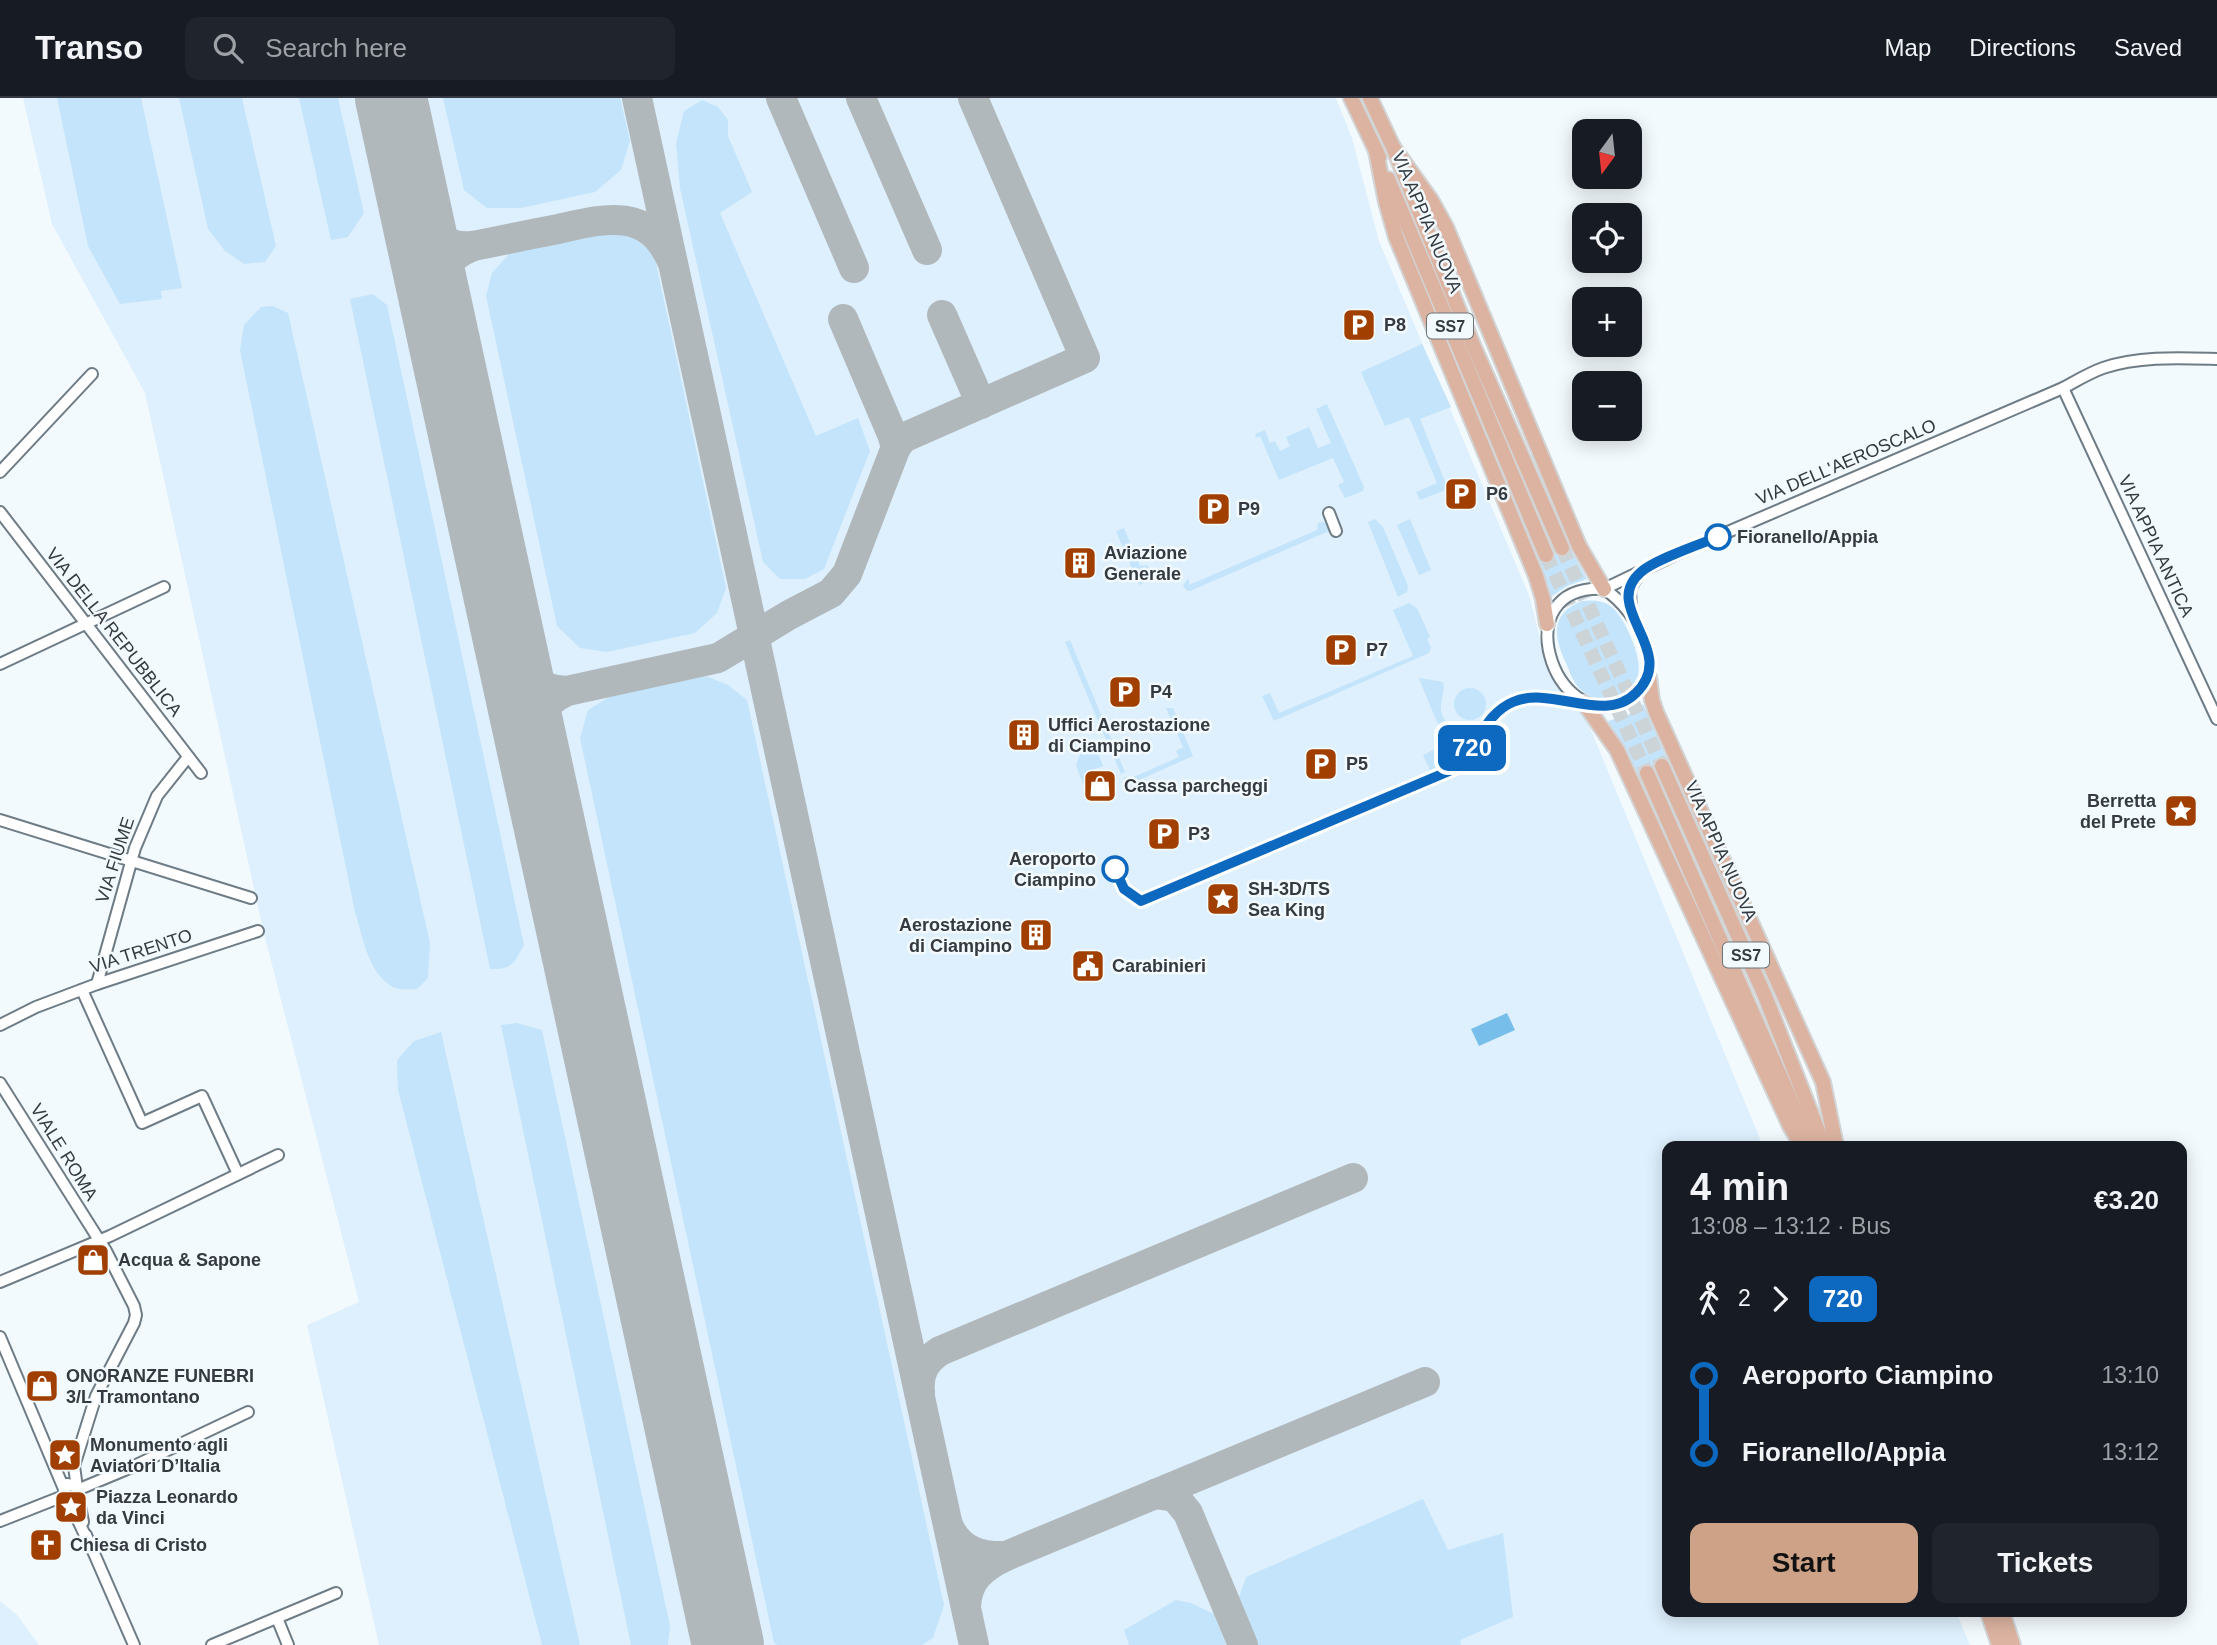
<!DOCTYPE html>
<meta charset="utf-8">
<style>
:root{--surface:#171b24;--page:#20242c;--text:#f1f3f6;--muted:#9ea1a6;--line:#363941;--accent:#cda287}
body{margin:0;font-family:Helvetica,sans-serif;background:var(--page);color:var(--text);height:100vh;display:flex;flex-direction:column;font-size:26px;white-space:nowrap}
*{box-sizing:border-box;margin:0}
p{font-size:23px;color:var(--muted)}
.icon{flex:none;width:38px;height:38px;fill:none;stroke:currentColor;stroke-width:2;stroke-linecap:round;stroke-linejoin:round}
.map{position:relative;flex:1;overflow:hidden}
.drawer{position:absolute;left:1662px;top:1043px;width:525px;height:476px;display:flex;flex-direction:column;background:var(--surface);border-radius:14px;box-shadow:0 4px 18px #0003}
.drawer>*{flex:none}
.badge{padding:0 14px;border-radius:10px;font-size:24px;line-height:46px}
.needle{width:46px;rotate:195deg}
.controls{position:absolute;left:1572px;top:21px;display:grid;gap:14px}
.controls a{display:grid;place-items:center;width:70px;height:70px;border-radius:14px;background:var(--surface);box-shadow:0 4px 18px #0003;font-size:35px}
.map>.badge{position:absolute;translate:-50% -50%;box-shadow:0 0 0 4px #fff}
.legs{display:flex;align-items:center;gap:10px;height:77px;padding:0 28px;font-size:23px}
.legs p{margin-inline-start:auto}
.head{display:flex;align-items:center;justify-content:space-between;height:119px;padding:0 28px}
h1{font-size:38px;font-weight:700;line-height:52px}
.button{display:flex;gap:14px;margin-top:auto;padding:14px 28px}
.button a{flex:1;height:80px;border-radius:14px;background:var(--accent);color:#111;font-size:28px;font-weight:700;line-height:80px;text-align:center}
.button a+a{background:var(--page);color:var(--text)}
ul{padding:0 28px;list-style:none}
li{display:flex;align-items:center;gap:24px;height:77px;font-size:26px}
li i{display:grid;place-items:center;width:10px;height:100%;margin:0 9px;background:currentColor}
li i::after{content:'';width:18px;height:18px;margin:-9px;border:5px solid;border-radius:50%;background:var(--surface)}
li p{margin-inline-start:auto}
li:first-child i{background:linear-gradient(#0000 50%,currentColor 0)}
li:last-child i{background:linear-gradient(currentColor 50%,#0000 0)}
header{display:flex;align-items:center;gap:42px;box-sizing:border-box;height:98px;padding:0 35px;background:var(--surface);border-bottom:2px solid var(--line)}
header strong{font-size:33px}
nav{display:flex;gap:38px;margin-inline-start:auto;font-size:24px}
.search{width:490px;height:63px;background:var(--page);display:flex;align-items:center;gap:18px;box-sizing:border-box;padding:0 24px;border-radius:14px;color:var(--muted);font-size:26px}
.map>svg:first-child{display:block}
</style>
<header>
<strong>Transo</strong>
<div class="search"><svg class="icon" aria-label="search" viewBox="0 0 24 24"><circle cx="10" cy="10" r="6"/><path d="M15 15l6 6"/></svg>Search here</div>
<nav><a>Map</a><a>Directions</a><a>Saved</a></nav>
</header>
<div class="map">
<svg width="2217" height="1547" viewBox="0 0 2217 1547">
<rect width="100%" height="100%" fill="#f3fafe"/>
<!-- built -->
<g fill="#def0fd">
<path d="M 23,0 L 1336,0 L 1352,40 L 1379,143 L 1529,497 L 1547,568 L 1586,620 L 1763,1048 L 1668,1048 L 1668,1514 L 1956,1514 L 1970,1547 L 379,1547 L 307,1227 L 359,1204 L 264,836 L 145,295 L 52,126 Z"/>
<path d="M 0,1503 L 18,1518 L 39,1547 L 0,1547 Z"/>
</g>
<!-- green -->
<g fill="#c3e4fa">
<path d="M 57,0 L 141,0 L 182,190 L 161,193 L 162,201 L 120,206 L 88,148 Z"/>
<path d="M 179,0 L 242,0 L 276,148 L 265,164 L 244,166 L 225,153 L 208,131 Z"/>
<path d="M 299,0 L 338,0 L 364,115 L 348,139 L 331,142 Z"/>
<path d="M 443,0 L 620,0 L 630,43 L 621,72 L 595,94 L 521,110 L 487,110 L 464,92 Z"/>
<path d="M 702,2 L 718,9 L 728,22 L 728,38 L 752,94 L 720,115 L 816,338 L 858,320 L 870,353 L 824,471 L 805,481 L 780,481 L 763,464 L 680,90 L 676,45 L 684,13 Z"/>
<path d="M 600,131 L 631,138 L 654,156 L 726,490 L 717,515 L 695,535 L 607,554 L 580,550 L 557,528 L 486,198 L 492,175 L 510,155 Z"/>
<path d="M 373,196 L 387,207 L 524,847 C 514,865 512,872 490,871 L 350,201 Z"/>
<path d="M 273,208 L 288,215 L 430,845 L 428,880 L 417,891 C 410,891 401,892 395,890 C 368,877 363,839 355,814 L 240,252 L 244,227 L 261,209 Z"/>
<path d="M 1422,246 L 1451,309 L 1420,321 L 1448,391 L 1420,402 L 1416,394 L 1437,385 L 1409,319 L 1385,328 L 1361,274 Z"/>
<path d="M 1327,306 L 1364,389 L 1363,393 L 1345,400 L 1338,387 L 1344,384 L 1333,360 L 1279,382 L 1260,338 L 1256,340 L 1255,336 L 1265,332 L 1270,345 L 1275,343 L 1280,353 L 1290,348 L 1286,339 L 1309,329 L 1318,350 L 1331,345 L 1316,311 Z"/>
<path d="M 1375,421 L 1383,429 L 1408,488 L 1407,494 L 1398,499 L 1368,424 Z"/>
<path d="M 1410,421 L 1431,472 L 1419,477 L 1397,427 Z"/>
<path d="M 1324,424 L 1329,428 L 1329,433 L 1190,493 L 1186,492 L 1183,487 L 1189,480 L 1189,487 L 1317,432 L 1318,425 Z"/>
<path d="M 1124,430 L 1140,468 L 1147,467 L 1154,481 L 1139,487 L 1116,433 Z"/>
<path d="M 1570,450 L 1587,481 L 1567,488 L 1551,499 L 1538,464 Z"/>
<path d="M 1582,503 C 1592,502 1603,502 1612,509 C 1625,520 1643,561 1638,577 C 1630,601 1600,609 1581,592 C 1573,585 1570,574 1566,565 C 1554,539 1549,516 1582,503 Z"/>
<path d="M 1409,505 L 1417,510 L 1430,539 L 1427,541 L 1431,550 L 1429,555 L 1274,623 L 1262,598 L 1270,595 L 1279,615 L 1413,558 L 1393,512 Z"/>
<path d="M 1070,542 L 1125,674 L 1121,676 L 1112,655 L 1115,654 L 1109,641 L 1106,642 L 1065,544 Z"/>
<path d="M 706,578 L 728,587 L 747,602 L 944,1507 L 933,1540 L 922,1547 L 777,1547 L 774,1545 L 580,640 L 588,612 L 611,598 Z"/>
<path d="M 1421,580 L 1443,584 C 1445,592 1443,594 1442,601 C 1436,622 1454,632 1470,638 L 1454,662 L 1430,672 L 1423,657 L 1446,645 L 1419,581 Z"/>
<circle cx="1470" cy="606" r="16"/>
<path d="M 1643,606 L 1669,665 L 1638,680 L 1636,679 L 1608,623 L 1628,617 Z"/>
<path d="M 1166,610 L 1173,610 L 1193,658 L 1128,687 L 1123,680 L 1127,679 L 1129,681 L 1179,659 L 1176,653 L 1183,649 Z"/>
<path d="M 1498,624 L 1508,643 L 1506,653 L 1473,662 Z"/>
<path d="M 1088,645 L 1094,646 L 1103,668 L 1083,676 L 1088,689 L 1094,687 L 1097,693 L 1087,697 L 1076,667 L 1083,649 Z"/>
<path d="M 517,925 L 542,932 L 670,1528 L 668,1547 L 631,1547 L 501,927 Z"/>
<path d="M 441,934 L 580,1547 L 542,1547 L 398,992 L 397,962 L 414,943 Z"/>
<path d="M 1423,1401 L 1448,1452 L 1503,1435 L 1513,1519 L 1460,1542 L 1461,1547 L 1256,1547 L 1238,1502 L 1246,1479 Z"/>
<path d="M 1176,1502 L 1191,1505 L 1214,1516 L 1226,1547 L 1129,1547 L 1124,1532 Z"/>
</g>
<!-- water -->
<path fill="#78beea" d="M 1507,915 L 1515,932 L 1479,948 L 1471,931 Z"/>
<g fill="none" stroke-linecap="round" stroke-linejoin="round">
<!-- taxiway -->
<g stroke="#b1b8bc" stroke-width="30">
<path d="M 637,0 L 974,1547"/>
<path d="M 781,0 L 854,170"/>
<path d="M 861,0 L 927,152"/>
<path d="M 415,109 C 426,134 445,151 473,148"/>
<path d="M 436,207 C 437,176 443,161 473,148 C 500,143 526,137 553,132 C 599,122 646,106 671,161"/>
<path d="M 942,217 L 981,306"/>
<path d="M 843,221 L 892,336 L 896,349"/>
<path d="M 510,544 C 522,576 531,591 567,593"/>
<path d="M 534,656 C 532,625 538,607 567,593 L 718,560 L 789,517 L 831,495 L 847,476 L 896,349 L 903,340 L 1085,260 L 973,0"/>
<path d="M 920,1294 C 918,1275 925,1263 940,1253 L 1353,1080"/>
<path d="M 1155,1396 L 1175,1399 L 1188,1415 L 1243,1547"/>
<path d="M 949,1429 C 960,1453 981,1459 1006,1458 C 982,1469 967,1482 966,1509"/>
<path d="M 1006,1458 L 1425,1284"/>
</g>
<!-- runway -->
<path stroke="#b1b8bc" stroke-width="72" d="M 391,0 L 728,1547"/>
<!-- major-tunnel -->
<g stroke="#cdd4d8" stroke-width="14" stroke-dasharray="14 7" stroke-linecap="butt">
<path d="M 1562,450 L 1662,668"/>
<path d="M 1546,457 L 1647,675"/>
</g>
<defs>
<g id="minor">
<path d="M 2063,290 L 2217,621"/>
<path d="M 0,374 L 92,276"/>
<path d="M 0,414 L 201,675"/>
<path d="M 1329,415 L 1336,433"/>
<path d="M 1604,491 L 1679,455 L 2063,290 C 2076,283 2089,275 2103,270 C 2139,258 2179,260 2217,261"/>
<path d="M 1604,491 C 1639,513 1675,581 1623,604 C 1555,636 1503,486 1604,491 Z"/>
<path d="M 1631,516 L 1630,491 L 1639,476"/>
<path d="M 0,566 L 164,489"/>
<path d="M 0,722 L 251,800"/>
<path d="M 97,886 L 135,750 L 157,698 L 188,659"/>
<path d="M 82,892 L 142,1025 L 202,998 L 238,1076"/>
<path d="M 0,927 L 36,909 L 97,886 L 258,833"/>
<path d="M 0,985 L 106,1153 L 134,1208 L 136,1217 L 134,1225 L 96,1298 L 74,1368 L 77,1390"/>
<path d="M 0,1184 L 110,1138 L 278,1057"/>
<path d="M 0,1239 L 64,1391"/>
<path d="M 0,1423 L 66,1397 L 72,1399 L 77,1394 L 76,1388 L 67,1386 L 64,1394 L 66,1397 L 84,1435 L 86,1437 L 134,1547"/>
<path d="M 83,1424 L 77,1392 L 132,1369 L 248,1314"/>
<path d="M 277,1520 L 288,1547"/>
<path d="M 212,1547 L 336,1495"/>
</g>
<g id="major">
<path d="M 1351,0 L 1379,59"/>
<path d="M 1370,0 L 1393,49 L 1473,247 L 1562,450"/>
<path d="M 1393,49 L 1431,102 L 1446,129 L 1579,448 L 1604,491"/>
<path d="M 1376,53 L 1386,104 L 1396,139 L 1536,478 L 1543,501 L 1547,526"/>
<path d="M 1388,81 L 1546,457"/>
<path d="M 1649,579 L 1652,602 L 1656,614 L 1823,984 L 1836,1048"/>
<path d="M 1584,605 L 1617,652 L 1790,1028 L 1802,1048"/>
<path d="M 1662,668 L 1765,898 L 1824,1048"/>
<path d="M 1647,675 L 1810,1046"/>
<path d="M 1988,1514 L 1999,1547"/>
<path d="M 2002,1514 L 2013,1547"/>
</g>
</defs>
<!-- minor casing -->
<use href="#minor" stroke="#6e7c86" stroke-width="14"/>
<!-- major casing -->
<use href="#major" stroke="#d2d4d5" stroke-width="18"/>
<!-- minor -->
<use href="#minor" stroke="#fff" stroke-width="10"/>
<!-- major -->
<use href="#major" stroke="#dcb3a1" stroke-width="14"/>
</g>
<g fill="none" stroke-linecap="round" stroke-linejoin="round">
<defs>
<path id="line-1" d="M 1115,771 L 1124,791 L 1141,803 L 1454,671 C 1477,651 1484,616 1513,604 C 1552,587 1604,627 1636,595 C 1680,552 1599,510 1641,474 C 1654,462 1700,446 1718,439"/>
</defs>
<!-- line-1 casing -->
<use href="#line-1" stroke="#fff" stroke-width="16"/>
<!-- line-1 -->
<use href="#line-1" stroke="#0c69bf" stroke-width="10"/>
</g>
<!-- icons -->
<defs>
<symbol id="parking-square" viewBox="-11 -11 22 22"><rect x="-9" y="-9" width="18" height="18" rx="4" fill="#a13f00" stroke="#f3fafe"/><path d="M-3.5-5.5H1a3.5 3.5 0 0 1 0 7H-1V5.5H-3.5ZM-1-3.4V-.6H.8a1.4 1.4 0 0 0 0-2.8Z" fill="#fff"/></symbol>
<symbol id="building-square" viewBox="-11 -11 22 22"><rect x="-9" y="-9" width="18" height="18" rx="4" fill="#a13f00" stroke="#f3fafe"/><path d="M-4-6H4V6H1V3H-1V6H-4ZM-2.5-4.3h1.7v1.8h-1.7ZM.8-4.3h1.7v1.8H.8ZM-2.5-1h1.7V.8h-1.7ZM.8-1h1.7V.8H.8Z" fill="#fff"/></symbol>
<symbol id="shop-square" viewBox="-11 -11 22 22"><rect x="-9" y="-9" width="18" height="18" rx="4" fill="#a13f00" stroke="#f3fafe"/><path d="M-5-2.5h2.3a2.7 3.5 0 0 1 5.4 0H5L5.5 6h-11ZM-1.5-2.5h3a1.5 2.3 0 0 0-3 0Z" fill="#fff"/></symbol>
<symbol id="sight-square" viewBox="-11 -11 22 22"><rect x="-9" y="-9" width="18" height="18" rx="4" fill="#a13f00" stroke="#f3fafe"/><path d="M0-6L1.8-2.2L6-1.7L2.9 1.2L3.7 5.4L0 3.3L-3.7 5.4L-2.9 1.2L-6-1.7L-1.8-2.2Z" fill="#fff"/></symbol>
<symbol id="civic-square" viewBox="-11 -11 22 22"><rect x="-9" y="-9" width="18" height="18" rx="4" fill="#a13f00" stroke="#f3fafe"/><path d="M-.6-6.5H3V-4.5H.6V-3L4-1V1h2V6H-6V1h2V-1L-.6-3ZM-1.2 2.5V6h2.4V2.5Z" fill="#fff"/></symbol>
<symbol id="church-square" viewBox="-11 -11 22 22"><rect x="-9" y="-9" width="18" height="18" rx="4" fill="#a13f00" stroke="#f3fafe"/><path d="M-1.2-6h2.4v3.5h3.3v2.4h-3.3V6h-2.4V-.1h-3.3v-2.4h3.3Z" fill="#fff"/></symbol>
</defs>
<g fill-rule="evenodd">
<use href="#parking-square" x="1340" y="208" width="38" height="38"/>
<use href="#parking-square" x="1442" y="377" width="38" height="38"/>
<use href="#parking-square" x="1195" y="392" width="38" height="38"/>
<use href="#building-square" x="1061" y="446" width="38" height="38"/>
<use href="#parking-square" x="1322" y="533" width="38" height="38"/>
<use href="#parking-square" x="1106" y="575" width="38" height="38"/>
<use href="#building-square" x="1005" y="618" width="38" height="38"/>
<use href="#parking-square" x="1302" y="647" width="38" height="38"/>
<use href="#shop-square" x="1081" y="669" width="38" height="38"/>
<use href="#sight-square" x="2162" y="694" width="38" height="38"/>
<use href="#parking-square" x="1145" y="717" width="38" height="38"/>
<use href="#sight-square" x="1204" y="782" width="38" height="38"/>
<use href="#building-square" x="1017" y="818" width="38" height="38"/>
<use href="#civic-square" x="1069" y="849" width="38" height="38"/>
<use href="#shop-square" x="74" y="1143" width="38" height="38"/>
<use href="#shop-square" x="23" y="1269" width="38" height="38"/>
<use href="#sight-square" x="46" y="1338" width="38" height="38"/>
<use href="#sight-square" x="52" y="1390" width="38" height="38"/>
<use href="#church-square" x="27" y="1428" width="38" height="38"/>
</g>
<!-- markers -->
<g fill="#fff" stroke="#0c69bf" stroke-width="3.5">
<circle cx="1718" cy="439" r="12"/>
<circle cx="1115" cy="771" r="12"/>
</g>
<g text-anchor="middle" stroke-width="5" stroke-linejoin="round" paint-order="stroke">
<!-- shield labels -->
<g fill="#f3fafe" stroke="#6d7478" stroke-width="2">
<rect x="1427" y="215.5" width="46" height="25" rx="5"/>
<rect x="1723" y="844.5" width="46" height="25" rx="5"/>
</g>
<g font-size="16" font-weight="bold" fill="#343a3f">
<text x="1450" y="234">SS7</text>
<text x="1746" y="863">SS7</text>
</g>
<!-- street labels -->
<g font-size="18" fill="#343a3f" stroke="#f3fafe">
<text transform="translate(1427 124) rotate(67)" y="6">VIA APPIA NUOVA</text>
<text transform="translate(1846 364) rotate(-23)" y="6">VIA DELL'AEROSCALO</text>
<text transform="translate(2156 448) rotate(65)" y="6">VIA APPIA ANTICA</text>
<text transform="translate(114 534) rotate(52)" y="6">VIA DELLA REPUBBLICA</text>
<text transform="translate(1721 753) rotate(66)" y="6">VIA APPIA NUOVA</text>
<text transform="translate(115 762) rotate(-72)" y="6">VIA FIUME</text>
<text transform="translate(141 853) rotate(-18)" y="6">VIA TRENTO</text>
<text transform="translate(64 1054) rotate(58)" y="6">VIALE ROMA</text>
</g>
<!-- poi labels -->
<g font-size="18" font-weight="bold" fill="#343a3f" stroke="#f3fafe" text-anchor="start">
<text x="1384" y="233">P8</text>
<text x="1486" y="402">P6</text>
<text x="1238" y="417">P9</text>
<text x="1104" y="461">Aviazione<tspan x="1104" dy="21">Generale</tspan></text>
<text x="1366" y="558">P7</text>
<text x="1150" y="600">P4</text>
<text x="1048" y="633">Uffici Aerostazione<tspan x="1048" dy="21">di Ciampino</tspan></text>
<text x="1346" y="672">P5</text>
<text x="1124" y="694">Cassa parcheggi</text>
<text x="2156" y="709" text-anchor="end">Berretta<tspan x="2156" dy="21">del Prete</tspan></text>
<text x="1188" y="742">P3</text>
<text x="1248" y="797">SH-3D/TS<tspan x="1248" dy="21">Sea King</tspan></text>
<text x="1012" y="833" text-anchor="end">Aerostazione<tspan x="1012" dy="21">di Ciampino</tspan></text>
<text x="1112" y="874">Carabinieri</text>
<text x="118" y="1168">Acqua &amp; Sapone</text>
<text x="66" y="1284">ONORANZE FUNEBRI<tspan x="66" dy="21">3/L Tramontano</tspan></text>
<text x="90" y="1353">Monumento agli<tspan x="90" dy="21">Aviatori D’Italia</tspan></text>
<text x="96" y="1405">Piazza Leonardo<tspan x="96" dy="21">da Vinci</tspan></text>
<text x="70" y="1453">Chiesa di Cristo</text>
</g>
<!-- stop labels -->
<g font-size="18" font-weight="bold" fill="#343a3f" stroke="#f3fafe" text-anchor="start">
<text x="1737" y="445">Fioranello/Appia</text>
<text x="1096" y="767" text-anchor="end">Aeroporto<tspan x="1096" dy="21">Ciampino</tspan></text>
</g>
</g>
</svg>
<div class="controls">
<a><svg class="needle" viewBox="-14 -14 28 28"><path d="M0-13l5 13h-10z" fill="#e53935"/><path d="M0 13l5-13h-10z" fill="#9ea1a6"/></svg></a>
<a><svg class="icon" aria-label="locate" viewBox="0 0 24 24"><circle cx="12" cy="12" r="6"/><path d="M12 2v4M12 18v4M2 12h4M18 12h4"/></svg></a>
<a>+</a>
<a>−</a>
</div>
<b class="badge" style="left:1472px;top:650px;background:#0c69bf;color:#fff">720</b>
<section class="drawer">
<div class="head"><div><h1>4 min</h1><p>13:08 – 13:12 · Bus</p></div><b>€3.20</b></div>
<div class="legs"><svg class="icon" aria-label="walk" viewBox="0 0 24 24"><circle cx="13" cy="4" r="2"/><path d="M13 8l-2 6 4 7M11 14l-3 7M7 12l3-4h3l4 4"/></svg>2<svg class="icon" aria-label="forward" viewBox="0 0 24 24"><path d="M9 5l7 7-7 7"/></svg><b class="badge" style="background:#0c69bf;color:#fff">720</b></div>
<ul>
<li><i style="color:#0c69bf"></i><b>Aeroporto Ciampino</b><p>13:10</p></li>
<li><i style="color:#0c69bf"></i><b>Fioranello/Appia</b><p>13:12</p></li>
</ul>
<div class="button"><a>Start</a><a>Tickets</a></div>
</section>
</div>
